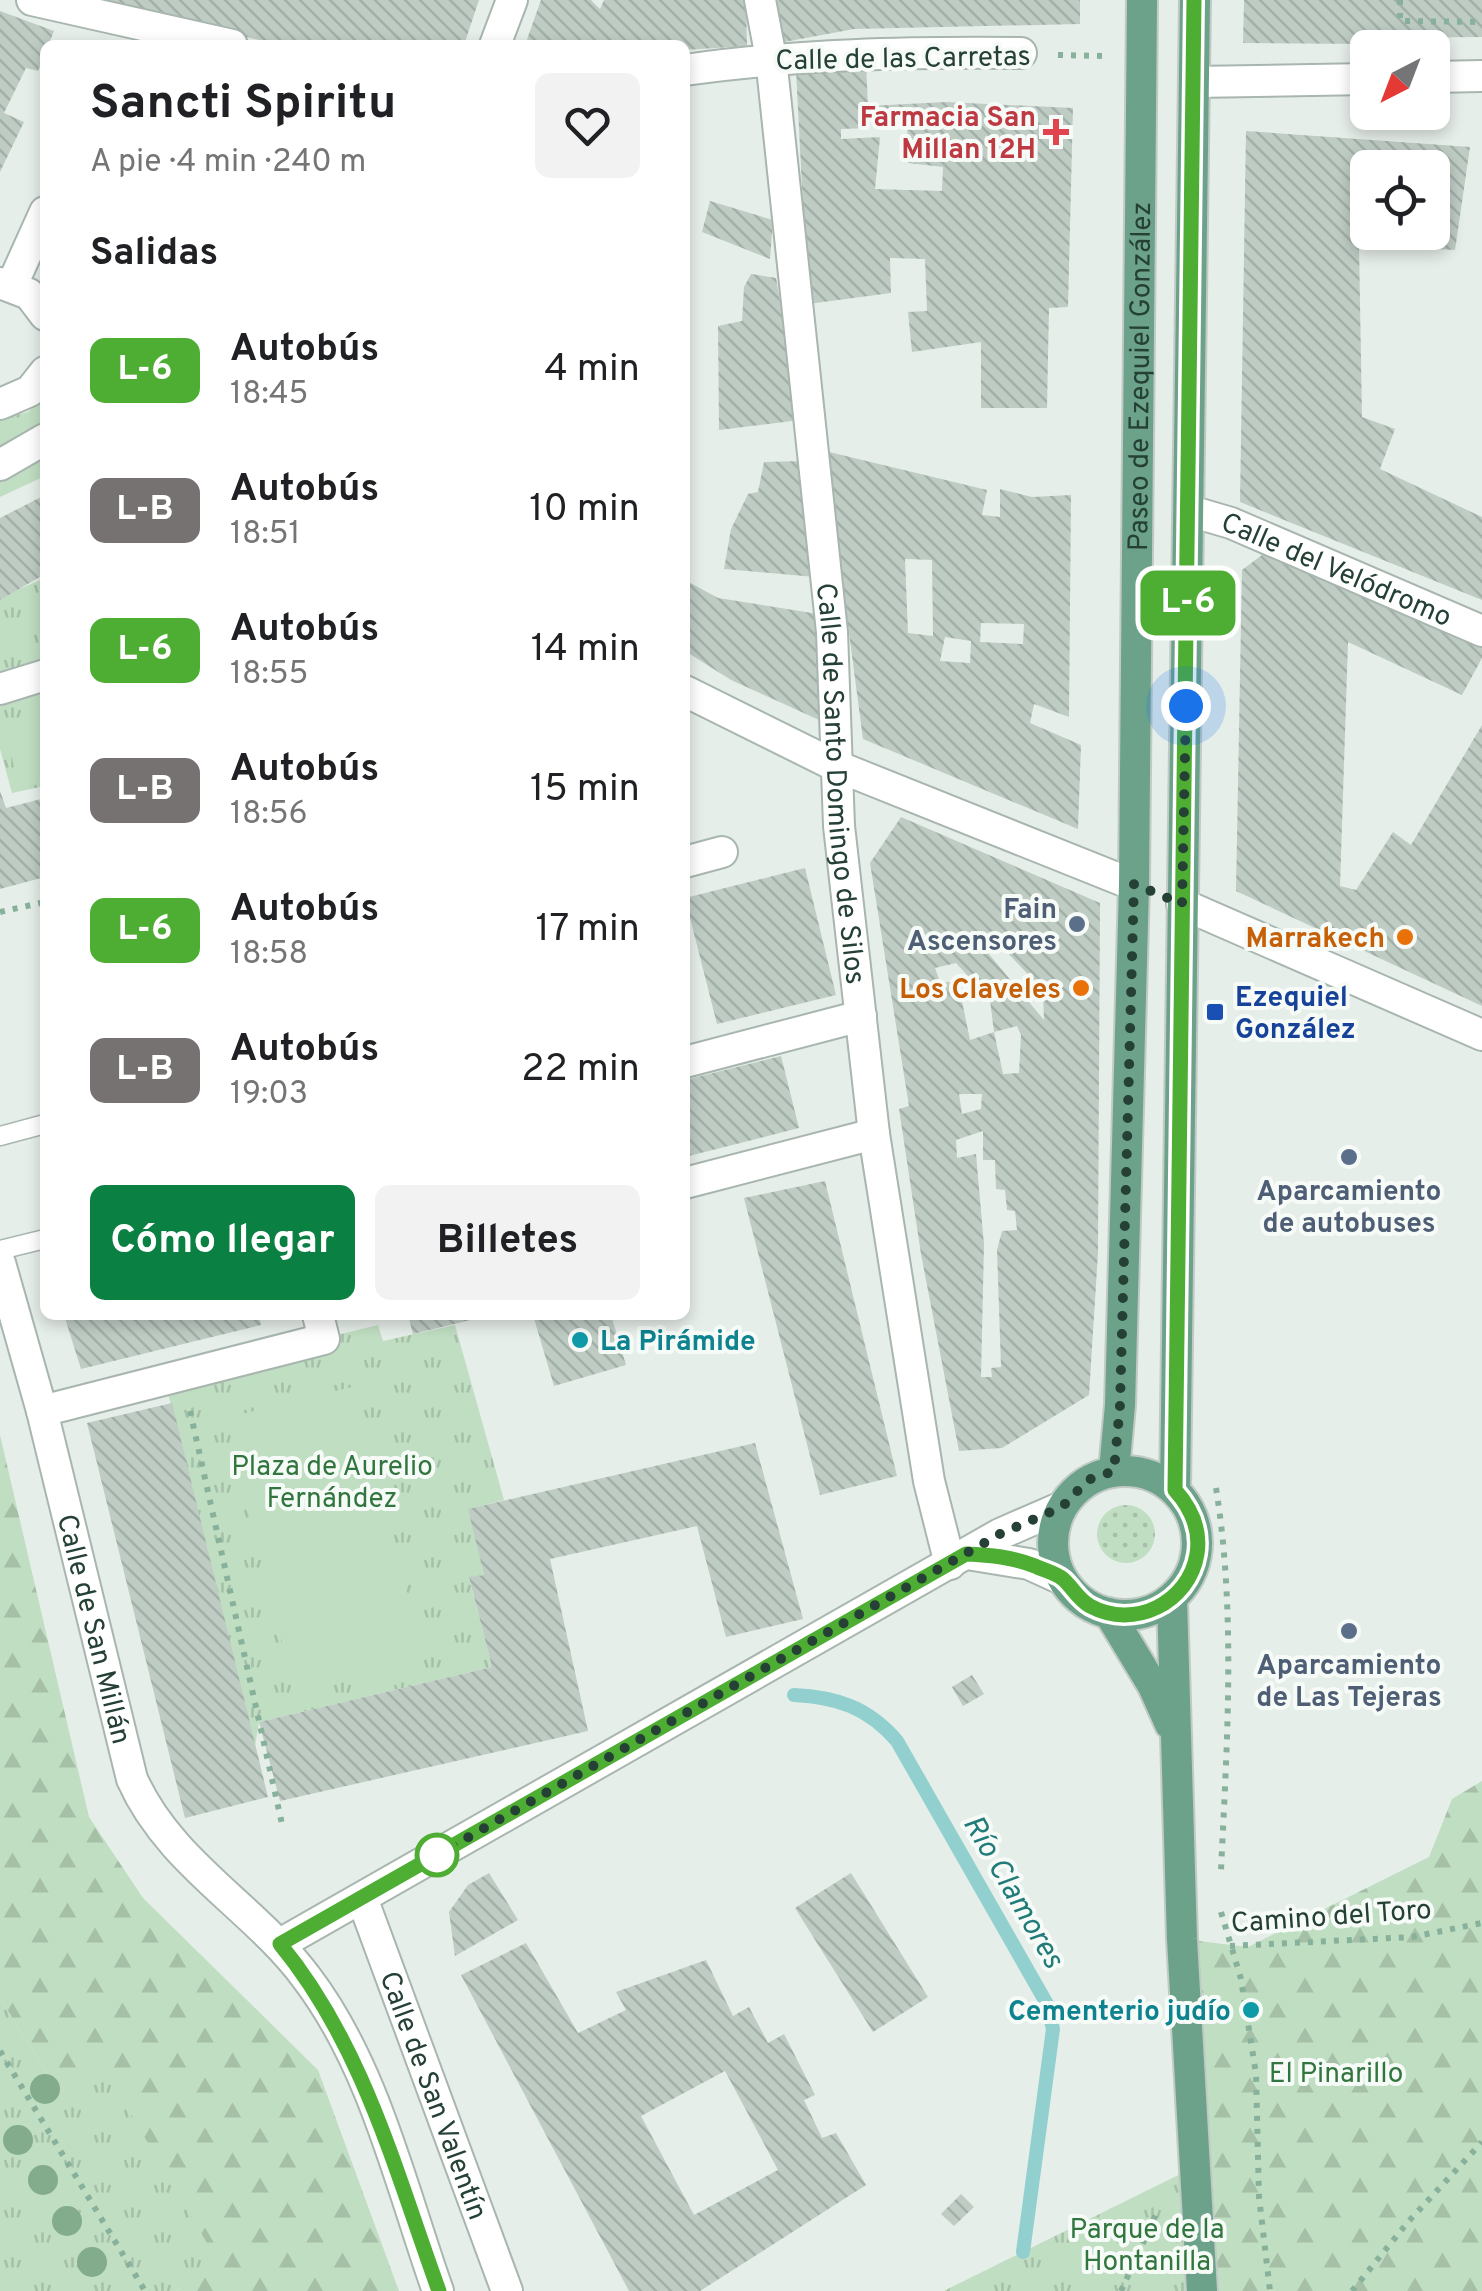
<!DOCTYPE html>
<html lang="es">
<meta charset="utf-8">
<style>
:root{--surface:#fff;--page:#f2f2f2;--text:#202124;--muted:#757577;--accent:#0b8043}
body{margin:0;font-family:Overpass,sans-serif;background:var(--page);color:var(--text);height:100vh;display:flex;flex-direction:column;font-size:38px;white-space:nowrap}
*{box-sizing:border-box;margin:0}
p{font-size:32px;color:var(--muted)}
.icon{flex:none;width:55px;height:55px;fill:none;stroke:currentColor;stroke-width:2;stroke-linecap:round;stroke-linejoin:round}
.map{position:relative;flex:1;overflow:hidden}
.drawer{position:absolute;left:40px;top:40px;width:650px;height:1280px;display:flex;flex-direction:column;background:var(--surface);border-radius:15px;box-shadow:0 5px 15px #0003}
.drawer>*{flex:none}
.badge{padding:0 20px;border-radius:15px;font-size:35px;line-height:65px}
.needle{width:65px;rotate:222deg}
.buttons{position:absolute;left:1350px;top:30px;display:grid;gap:20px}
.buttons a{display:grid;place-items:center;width:100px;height:100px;border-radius:15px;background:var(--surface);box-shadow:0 5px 15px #0003;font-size:50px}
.you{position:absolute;width:50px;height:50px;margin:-25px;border:8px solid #fff;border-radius:50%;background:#1a73e8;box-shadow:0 0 0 15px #1a73e833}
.map>.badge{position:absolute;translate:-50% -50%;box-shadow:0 0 0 5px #fff}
h2{padding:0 50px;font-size:38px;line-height:90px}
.round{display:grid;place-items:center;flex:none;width:105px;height:105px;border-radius:15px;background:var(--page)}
.overview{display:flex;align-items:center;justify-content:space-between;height:170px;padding:0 50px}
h1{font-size:48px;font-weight:700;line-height:75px}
.button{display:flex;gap:20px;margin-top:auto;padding:20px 50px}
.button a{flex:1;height:115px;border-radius:15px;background:var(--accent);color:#fff;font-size:40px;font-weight:700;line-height:115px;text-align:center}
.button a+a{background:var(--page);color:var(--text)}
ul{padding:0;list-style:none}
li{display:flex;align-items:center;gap:30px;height:140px;padding:0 50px}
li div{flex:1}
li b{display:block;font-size:38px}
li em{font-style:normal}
li .badge{min-width:110px;font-weight:700;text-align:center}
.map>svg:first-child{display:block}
</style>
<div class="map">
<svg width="1482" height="2291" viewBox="0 0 1482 2291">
<defs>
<pattern id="grass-dots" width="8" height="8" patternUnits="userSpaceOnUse" patternTransform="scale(2.5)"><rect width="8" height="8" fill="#c0dec2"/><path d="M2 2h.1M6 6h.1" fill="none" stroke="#a5c0a7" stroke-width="1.8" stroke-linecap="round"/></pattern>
<pattern id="forest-firs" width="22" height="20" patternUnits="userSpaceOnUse" patternTransform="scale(2.5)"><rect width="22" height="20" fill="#c0dec2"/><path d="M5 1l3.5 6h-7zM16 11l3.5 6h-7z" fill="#a5c0a7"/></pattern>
<pattern id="park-tufts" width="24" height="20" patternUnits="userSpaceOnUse" patternTransform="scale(2.5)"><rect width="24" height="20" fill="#c0dec2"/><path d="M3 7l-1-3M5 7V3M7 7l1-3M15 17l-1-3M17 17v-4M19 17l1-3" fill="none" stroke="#a5c0a7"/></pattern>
<pattern id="building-back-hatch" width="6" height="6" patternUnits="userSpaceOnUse" patternTransform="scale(2.5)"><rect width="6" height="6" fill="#beccc4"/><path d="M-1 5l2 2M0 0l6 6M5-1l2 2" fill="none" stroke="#a3b0a9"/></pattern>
</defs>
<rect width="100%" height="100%" fill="#e6eee9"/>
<!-- grass -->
<circle fill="url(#grass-dots)" cx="1126" cy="1534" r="29"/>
<!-- forest -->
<g fill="url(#forest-firs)">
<path d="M 0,1435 L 89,1817 L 143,1898 L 318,2070 L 399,2291 L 176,2291 L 219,2265 L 103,2068 L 59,2093 L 0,1998 Z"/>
<path d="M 1482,1781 L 1482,2291 L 944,2291 L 1195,2167 L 1182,1939 L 1248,1947 L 1429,1857 L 1452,1799 Z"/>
</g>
<!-- park -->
<g fill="url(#park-tufts)">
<path d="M 45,396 L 45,476 L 0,497 L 0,419 L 28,412 Z"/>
<path d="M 45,578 L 45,786 L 12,793 L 0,749 L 0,597 Z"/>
<path d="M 378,1325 L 383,1341 L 455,1325 L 504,1500 L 469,1509 L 484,1575 L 469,1578 L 492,1667 L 259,1722 L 255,1746 L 164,1377 Z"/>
<path d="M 0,1998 L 59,2093 L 103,2067 L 220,2265 L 176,2291 L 0,2291 Z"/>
<path d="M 1195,2167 L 1196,2291 L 944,2291 Z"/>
</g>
<!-- garden -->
<g fill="#c0dec2">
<path d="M 45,726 L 45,778 L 18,785 L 7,735 Z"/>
<path d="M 356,1386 L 424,1662 L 295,1694 L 226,1418 Z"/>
</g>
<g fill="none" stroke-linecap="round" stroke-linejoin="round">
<!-- stream -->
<path stroke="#91d0ce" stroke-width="14" d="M 794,1695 C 836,1697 868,1707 897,1741 L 1047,2004 L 1053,2029 L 1023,2252"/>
</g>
<!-- building -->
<g fill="url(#building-back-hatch)" fill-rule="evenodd">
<path d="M 97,0 L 479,0 L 464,45 L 279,45 Z"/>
<path d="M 541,0 L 591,0 L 600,9 L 604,0 L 746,0 L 747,46 L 685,50 L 685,45 L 525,45 Z"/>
<path d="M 777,0 L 1080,0 L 1080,24 L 854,29 L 784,42 Z"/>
<path d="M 1244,0 L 1482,0 L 1482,37 L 1364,38 L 1364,44 L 1243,43 Z"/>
<path d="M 0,11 L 54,31 L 38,71 L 26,68 L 4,113 L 24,122 L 0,172 Z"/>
<path d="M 866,63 L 868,106 L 946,102 L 1073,108 L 1068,307 L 1049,308 L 1047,408 L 981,408 L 981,342 L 912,352 L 908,312 L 927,311 L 925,259 L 890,258 L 891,293 L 808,304 L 796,70 ZM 870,117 L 907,117 L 908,163 L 943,167 L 942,191 L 875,189 L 880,137 L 841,139 L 841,129 L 869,128 Z"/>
<path d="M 1246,131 L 1470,147 L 1455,250 L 1359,245 L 1362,417 L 1395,429 L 1380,469 L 1482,517 L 1482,600 L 1240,502 ZM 1368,168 L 1432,168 L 1432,232 L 1368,232 Z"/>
<path d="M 710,201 L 773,220 L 770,259 L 702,232 Z"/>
<path d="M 751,274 L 776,278 L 800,420 L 719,430 L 718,326 L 742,321 L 744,287 Z"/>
<path d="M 825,451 L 987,490 L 982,515 L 1000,517 L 1000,489 L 1032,497 L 1071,495 L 1069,717 L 1034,704 L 1030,723 L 1081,745 L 1078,829 L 863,739 ZM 905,559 L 932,560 L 933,636 L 908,633 ZM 981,623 L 1024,624 L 1023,644 L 980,642 ZM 945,637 L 971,641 L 970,663 L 940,661 Z"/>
<path d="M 804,461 L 815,577 L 724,569 L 731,529 L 748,494 L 758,492 L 764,462 Z"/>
<path d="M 45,495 L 45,574 L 0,600 L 0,518 Z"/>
<path d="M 1266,552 L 1482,647 L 1482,658 L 1462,695 L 1348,642 L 1340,886 L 1356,890 L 1393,832 L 1411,845 L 1482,725 L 1482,1006 L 1236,891 L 1242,570 Z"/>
<path d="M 685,580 L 718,598 L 818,614 L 819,720 L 731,680 L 685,651 Z"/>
<path d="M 0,791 L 6,808 L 45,798 L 45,877 L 0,889 Z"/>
<path d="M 901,817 L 1100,903 L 1098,1253 L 1089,1395 L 1002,1448 L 959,1451 L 921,1254 L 899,1109 L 909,1106 L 870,863 ZM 1003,948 L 1043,990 L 1044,1020 L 988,953 ZM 956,963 L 990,1000 L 994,1032 L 970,1040 L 958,982 L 940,982 L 935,968 ZM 1017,1026 L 1021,1035 L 1019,1073 L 1003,1074 L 994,1032 ZM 959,1094 L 982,1094 L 981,1109 L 962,1114 ZM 983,1131 L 983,1160 L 995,1160 L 996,1189 L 1005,1190 L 1007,1210 L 1015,1211 L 1017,1230 L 1002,1231 L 997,1250 L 1001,1367 L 991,1368 L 992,1377 L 981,1377 L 984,1245 L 976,1154 L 957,1158 L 956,1140 Z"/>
<path d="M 805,868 L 836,995 L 717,1024 L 685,898 Z"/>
<path d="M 781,1056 L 799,1128 L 685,1157 L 685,1080 Z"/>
<path d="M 825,1181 L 897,1476 L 820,1495 L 744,1198 Z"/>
<path d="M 64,1315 L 259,1315 L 261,1325 L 81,1369 Z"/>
<path d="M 408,1315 L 486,1315 L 487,1316 L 413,1334 Z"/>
<path d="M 533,1315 L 611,1315 L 626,1365 L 554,1386 Z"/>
<path d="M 172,1403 L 268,1797 L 185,1818 L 87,1423 Z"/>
<path d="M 755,1443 L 803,1619 L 726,1637 L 697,1526 L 550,1559 L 588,1731 L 280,1801 L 259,1722 L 492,1667 L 469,1577 L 484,1575 L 468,1509 Z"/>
<path d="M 972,1675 L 984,1694 L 963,1706 L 952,1687 Z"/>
<path d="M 489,1873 L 518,1920 L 455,1956 L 449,1912 L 468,1885 Z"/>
<path d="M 851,1873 L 928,1997 L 873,2032 L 795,1908 Z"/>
<path d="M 526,1943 L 578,2033 L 626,2010 L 616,1992 L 706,1960 L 733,2016 L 749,2007 L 768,2043 L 784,2034 L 815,2095 L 804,2100 L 822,2138 L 836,2133 L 866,2185 L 700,2291 L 629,2291 L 461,1975 ZM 725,2071 L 778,2170 L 694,2215 L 641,2116 Z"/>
<path d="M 961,2194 L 974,2207 L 954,2226 L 941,2214 Z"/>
</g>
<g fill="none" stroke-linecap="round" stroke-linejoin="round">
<defs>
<g id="lane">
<path d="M 0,1136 L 45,1124"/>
<path d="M 0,1250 L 45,1239"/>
</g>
<g id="street">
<path d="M 32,0 L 232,45"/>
<path id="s1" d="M 760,0 L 771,58 L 832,632 L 839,826 L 874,1134 L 929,1481 L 950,1564"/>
<path d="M 495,45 L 512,0"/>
<path d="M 685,70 C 797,54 908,52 1021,53"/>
<path d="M 1432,77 L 1482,76"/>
<path d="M 1194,82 L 1368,79"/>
<path d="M 0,283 L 29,294 L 45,315"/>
<path d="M 12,285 L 45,212"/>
<path d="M 0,404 L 30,391 L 45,372"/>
<path d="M 0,465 L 45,439"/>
<path id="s2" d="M 1190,511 L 1231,523 L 1482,631"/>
<path d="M 0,689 L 45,675"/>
<path d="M 685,691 L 834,765 L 1134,885"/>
<path d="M 685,862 L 722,852"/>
<path d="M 1182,904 L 1482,1035"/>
<path d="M 685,1062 L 861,1016"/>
<path d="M 685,1183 L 874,1134"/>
<path id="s3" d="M 0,1263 L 42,1411 L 132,1779 C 169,1863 254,1907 306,1977 C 374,2066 401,2187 438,2291"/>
<path d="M 42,1411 L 324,1339 L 318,1315"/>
<path d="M 967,1554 L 1029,1564 L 1062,1579"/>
<path id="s4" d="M 362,1898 L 507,2291"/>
<path d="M 280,1944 L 1000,1534 L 1062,1507"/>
</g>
<g id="primary">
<circle cx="1125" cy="1543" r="72"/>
<path id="s5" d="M 1114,1471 L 1120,1405 L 1134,885 L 1142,0"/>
<path d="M 1175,1490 L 1195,0"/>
<path d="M 1172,1599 L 1182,1939 L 1202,2291"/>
<path d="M 1109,1613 L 1153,1686 L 1170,1724"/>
</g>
</defs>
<!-- lane casing -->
<use href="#lane" stroke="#a8b6af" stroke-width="21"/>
<!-- street casing -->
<use href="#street" stroke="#a8b6af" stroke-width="34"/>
<!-- primary casing -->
<use href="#primary" stroke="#c2cac6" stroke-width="34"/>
<!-- path -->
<g stroke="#88b19c" stroke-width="6" stroke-dasharray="5 8" stroke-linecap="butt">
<path d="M 1400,0 L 1400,21 L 1482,22"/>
<path d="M 1058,55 L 1105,56"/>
<path d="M 0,912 L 45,902"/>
<path d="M 190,1411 L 282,1824"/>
<path d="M 1216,1488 C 1236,1612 1227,1744 1221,1870"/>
<path d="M 1221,1912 L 1241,1979 L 1256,2074 L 1259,2197 L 1270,2291"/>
<path d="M 1230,1946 L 1412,1937 L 1482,1923"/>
<path d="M 0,2051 L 145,2291"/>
<path d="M 1121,2291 L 1158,2210"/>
<path d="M 1352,2291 L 1408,2222 L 1482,2142"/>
</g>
<!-- lane -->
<use href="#lane" stroke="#fff" stroke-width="18"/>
<!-- street -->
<use href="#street" stroke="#fff" stroke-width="30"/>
<!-- primary -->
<use href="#primary" stroke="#6ca28a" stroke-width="30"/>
</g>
<!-- trees -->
<g fill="#82ac8b">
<circle cx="45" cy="2089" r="15"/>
<circle cx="18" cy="2140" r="15"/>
<circle cx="43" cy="2180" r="15"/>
<circle cx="67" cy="2221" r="15"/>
<circle cx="92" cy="2262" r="15"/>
</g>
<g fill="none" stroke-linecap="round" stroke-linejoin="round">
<defs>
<path id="line" d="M 439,2291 C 395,2170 363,2045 280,1944 L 966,1554 C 990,1555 1013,1557 1035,1566 C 1043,1570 1056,1573 1063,1579 C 1073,1588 1078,1599 1090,1606 C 1134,1630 1189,1603 1197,1554 C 1201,1529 1191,1508 1175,1490 L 1194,0"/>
</defs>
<!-- line casing -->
<use href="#line" stroke="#fff" stroke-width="22"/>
<!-- line -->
<use href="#line" stroke="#4eae33" stroke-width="15"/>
<!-- walk -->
<path stroke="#254034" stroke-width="10" stroke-dasharray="0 18" d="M 437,1855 L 1000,1534 L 1062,1507 L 1088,1480 L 1114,1471 L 1120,1405 L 1134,884 L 1182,904 L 1186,706"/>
</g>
<!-- markers -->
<path fill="#e0444e" stroke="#f7fbf8" stroke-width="4" d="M1051 117h10v10h10v10h-10v10h-10v-10h-10v-10h10z"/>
<g fill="#5c6f8a" stroke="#f7fbf8" stroke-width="4">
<circle cx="1077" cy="924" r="10"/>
<circle cx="1349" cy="1157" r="10"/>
<circle cx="1349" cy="1631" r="10"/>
</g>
<g fill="#e8710a" stroke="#f7fbf8" stroke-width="4">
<circle cx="1405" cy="937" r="10"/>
<circle cx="1081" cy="988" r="10"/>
</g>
<rect fill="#1a4fb4" stroke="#f7fbf8" stroke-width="4" x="1205" y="1002" width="20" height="20" rx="5"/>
<g fill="#0f9aa8" stroke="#f7fbf8" stroke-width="4">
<circle cx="580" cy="1340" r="10"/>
<circle cx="1251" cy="2010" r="10"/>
</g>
<circle fill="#fff" stroke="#4eae33" stroke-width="5" cx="437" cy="1855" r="20"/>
<g text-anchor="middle" stroke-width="8" stroke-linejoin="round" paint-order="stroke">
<!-- street labels -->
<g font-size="28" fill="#254034" stroke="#f7fbf8">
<text transform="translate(903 57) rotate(-1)" y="10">Calle de las Carretas</text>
<text dy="10" stroke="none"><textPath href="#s5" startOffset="1095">Paseo de Ezequiel González</textPath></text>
<text dy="10" stroke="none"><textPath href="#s2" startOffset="158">Calle del Velódromo</textPath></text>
<text dy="10" stroke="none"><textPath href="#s1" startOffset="788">Calle de Santo Domingo de Silos</textPath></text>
<text dy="10" stroke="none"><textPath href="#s3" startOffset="378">Calle de San Millán</textPath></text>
<text transform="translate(1331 1915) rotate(-4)" y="10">Camino del Toro</text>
<text dy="10" stroke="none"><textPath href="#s4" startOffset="210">Calle de San Valentín</textPath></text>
</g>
<!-- health labels -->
<g font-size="28" font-weight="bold" fill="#be3a42" stroke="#f7fbf8" text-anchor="end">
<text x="1036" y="126">Farmacia San<tspan x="1036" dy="32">Millan 12H</tspan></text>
</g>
<!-- service labels -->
<g font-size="28" font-weight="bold" fill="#4e5e75" stroke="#f7fbf8">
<text x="1057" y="918" text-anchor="end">Fain<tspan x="1057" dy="32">Ascensores</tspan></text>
<text x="1349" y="1200">Aparcamiento<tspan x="1349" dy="32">de autobuses</tspan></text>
<text x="1349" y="1674">Aparcamiento<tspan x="1349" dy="32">de Las Tejeras</tspan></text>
</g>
<!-- food labels -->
<g font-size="28" font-weight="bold" fill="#c56008" stroke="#f7fbf8" text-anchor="end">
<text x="1385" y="947">Marrakech</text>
<text x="1061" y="998">Los Claveles</text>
</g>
<!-- transit labels -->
<g font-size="28" font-weight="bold" fill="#164399" stroke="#f7fbf8" text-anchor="start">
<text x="1235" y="1006">Ezequiel<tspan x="1235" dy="32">González</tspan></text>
</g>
<!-- culture labels -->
<g font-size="28" font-weight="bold" fill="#0d838f" stroke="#f7fbf8" text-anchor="start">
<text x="600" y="1350">La Pirámide</text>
<text x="1231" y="2020" text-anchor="end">Cementerio judío</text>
</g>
<!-- park labels -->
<g font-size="28" fill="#30763e" stroke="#f7fbf8">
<text x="332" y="1475">Plaza de Aurelio<tspan x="332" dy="32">Fernández</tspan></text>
<text x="1336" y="2082">El Pinarillo</text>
<text x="1147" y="2238">Parque de la<tspan x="1147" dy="32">Hontanilla</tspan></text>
</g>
<!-- water labels -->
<g font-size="30" font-style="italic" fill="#217b78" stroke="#f7fbf8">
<text transform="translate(1014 1891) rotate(60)" y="10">Río Clamores</text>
</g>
</g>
</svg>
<div class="buttons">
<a><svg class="needle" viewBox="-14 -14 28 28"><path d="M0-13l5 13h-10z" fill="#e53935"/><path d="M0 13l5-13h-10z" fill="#757577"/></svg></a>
<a><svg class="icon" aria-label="locate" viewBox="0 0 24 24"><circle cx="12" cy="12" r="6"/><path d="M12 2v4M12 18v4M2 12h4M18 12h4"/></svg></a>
</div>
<div class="you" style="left:1186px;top:706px"></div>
<b class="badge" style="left:1188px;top:603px;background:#4eae33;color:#fff">L-6</b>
<section class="drawer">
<div class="overview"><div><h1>Sancti Spiritu</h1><p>A pie · 4 min · 240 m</p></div><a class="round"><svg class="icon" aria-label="heart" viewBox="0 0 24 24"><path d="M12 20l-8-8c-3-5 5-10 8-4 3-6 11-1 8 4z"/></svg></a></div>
<h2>Salidas</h2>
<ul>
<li><span class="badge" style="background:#4eae33;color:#fff">L-6</span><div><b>Autobús</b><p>18:45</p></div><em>4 min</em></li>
<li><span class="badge" style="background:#767271;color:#fff">L-B</span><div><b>Autobús</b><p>18:51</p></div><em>10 min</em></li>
<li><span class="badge" style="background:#4eae33;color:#fff">L-6</span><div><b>Autobús</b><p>18:55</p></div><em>14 min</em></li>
<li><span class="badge" style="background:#767271;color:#fff">L-B</span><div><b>Autobús</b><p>18:56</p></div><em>15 min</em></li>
<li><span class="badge" style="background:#4eae33;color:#fff">L-6</span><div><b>Autobús</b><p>18:58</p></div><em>17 min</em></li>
<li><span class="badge" style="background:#767271;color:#fff">L-B</span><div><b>Autobús</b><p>19:03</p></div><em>22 min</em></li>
</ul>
<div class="button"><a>Cómo llegar</a><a>Billetes</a></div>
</section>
</div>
